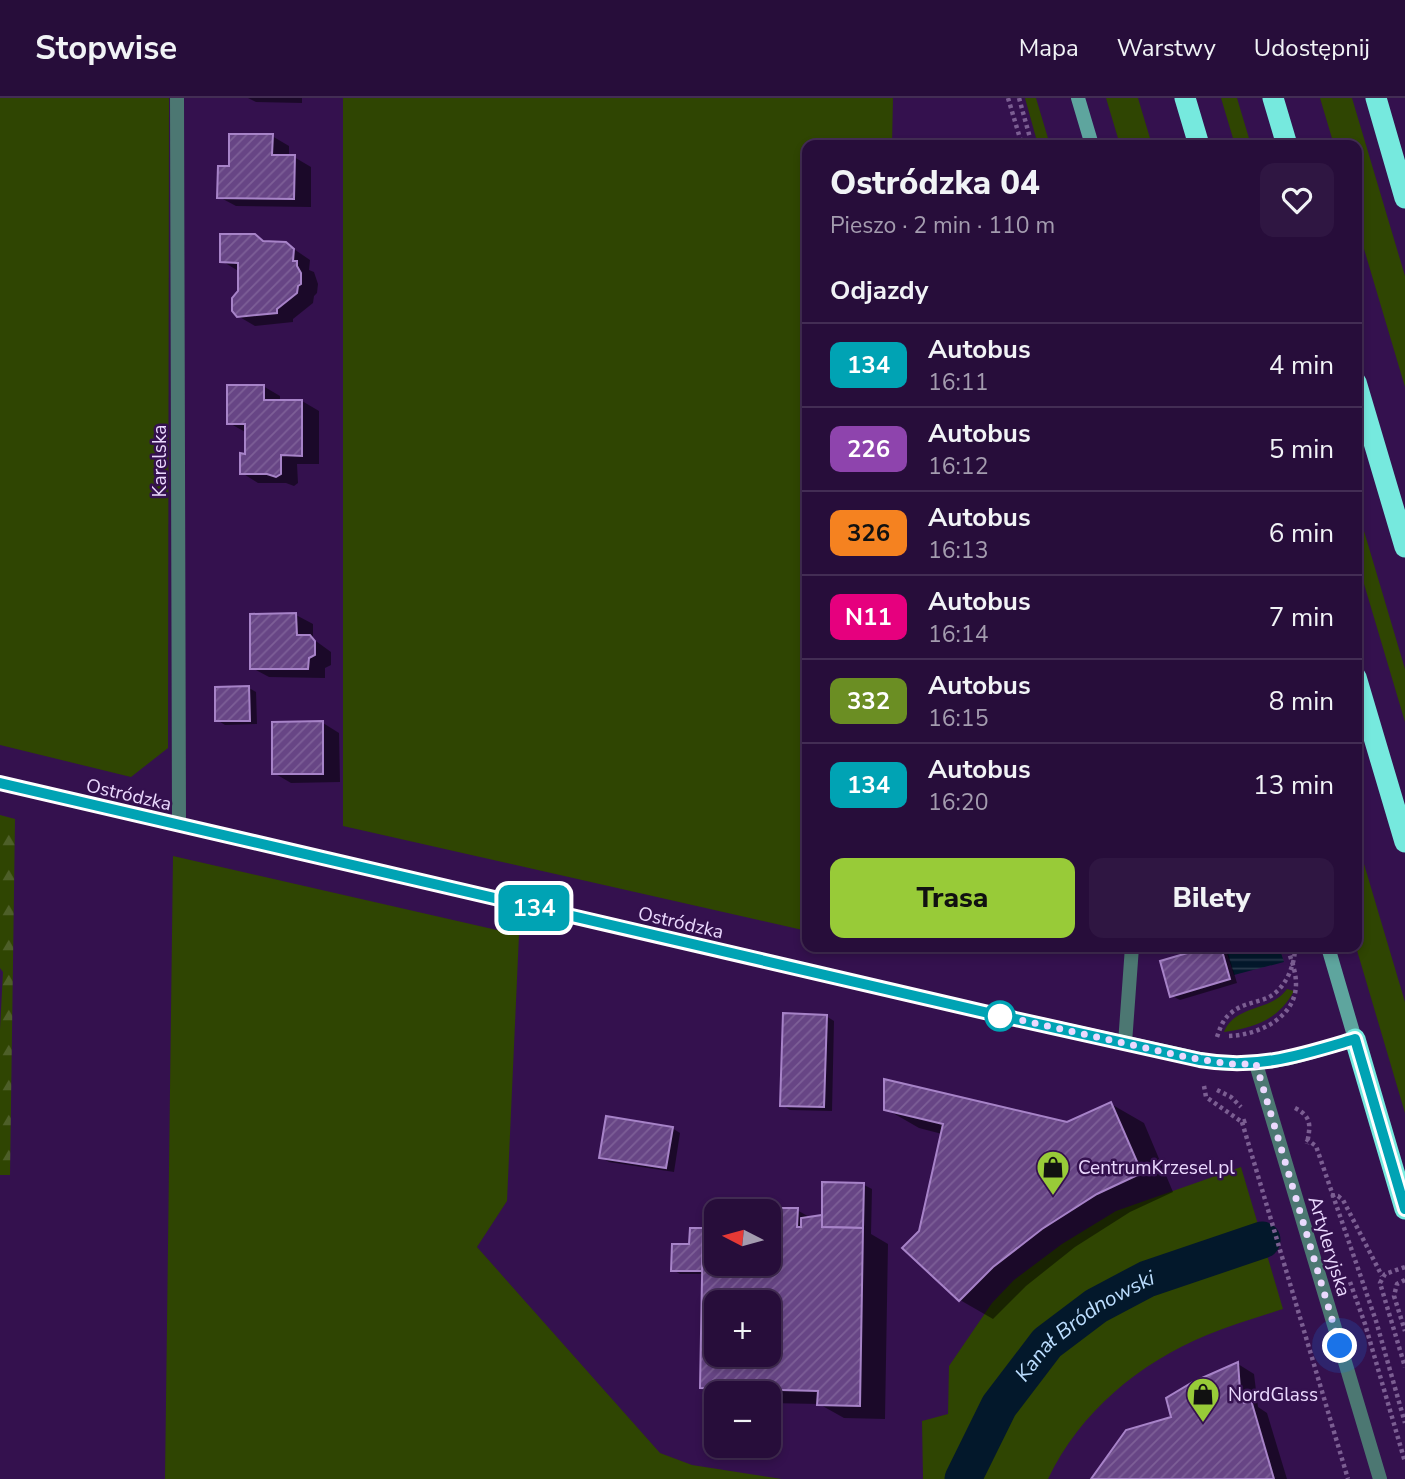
<!DOCTYPE html>
<html lang="pl">
<meta charset="utf-8">
<style>
:root{--surface:#270d3a;--page:#2f1642;--text:#f1f3f6;--muted:#a49caf;--line:#432d54;--accent:#98cb38}
body{margin:0;font-family:"Nunito Sans",sans-serif;background:var(--page);color:var(--text);height:100vh;display:flex;flex-direction:column;font-size:26px;white-space:nowrap}
*{box-sizing:border-box;margin:0}
p{font-size:23px;color:var(--muted)}
.icon{flex:none;width:38px;height:38px;fill:none;stroke:currentColor;stroke-width:2;stroke-linecap:round;stroke-linejoin:round}
.map{position:relative;flex:1;overflow:hidden}
.drawer{position:absolute;left:802px;top:42px;width:560px;height:812px;display:flex;flex-direction:column;background:var(--surface);border-radius:14px;box-shadow:0 4px 10px #0003,0 0 0 2px var(--line)}
.drawer>*{flex:none}
.badge{padding:0 14px;border-radius:10px;font-size:24px;line-height:46px}
.needle{width:46px;rotate:276deg}
.fabs{position:absolute;left:704px;top:1101px;display:grid;gap:14px}
.fabs a{display:grid;place-items:center;width:77px;height:77px;border-radius:14px;background:var(--surface);box-shadow:0 4px 10px #0003,0 0 0 2px var(--line);font-size:35px}
.you{position:absolute;width:35px;height:35px;margin:-18px;border:5px solid #fff;border-radius:50%;background:#1a73e8;box-shadow:0 0 0 10px #1a73e833}
.map>.badge{position:absolute;translate:-50% -50%;box-shadow:0 0 0 4px #fff}
h2{padding:0 28px;font-size:26px;line-height:63px}
.round{display:grid;place-items:center;flex:none;width:74px;height:74px;border-radius:14px;background:var(--page)}
.summary{display:flex;align-items:center;justify-content:space-between;height:119px;padding:0 28px}
h1{font-size:33px;font-weight:800;line-height:52px}
.action{display:flex;gap:14px;margin-top:auto;padding:14px 28px}
.action a{flex:1;height:80px;border-radius:14px;background:var(--accent);color:#111;font-size:28px;font-weight:800;line-height:80px;text-align:center}
.action a+a{background:var(--page);color:var(--text)}
ul{padding:0;list-style:none}
li{display:flex;align-items:center;gap:21px;height:84px;padding:0 28px;border-top:2px solid var(--line)}
li div{flex:1}
li b{display:block;font-size:26px}
li em{font-style:normal}
li .badge{min-width:77px;font-weight:700;text-align:center}
header{display:flex;align-items:center;gap:42px;box-sizing:border-box;height:98px;padding:0 35px;background:var(--surface);border-bottom:2px solid var(--line)}
header strong{font-size:33px}
nav{display:flex;gap:38px;margin-inline-start:auto;font-size:24px}
.map>svg:first-child{display:block}
</style>
<header>
<strong>Stopwise</strong>
<nav><a>Mapa</a><a>Warstwy</a><a>Udostępnij</a></nav>
</header>
<div class="map">
<svg width="1405" height="1381" viewBox="0 0 1405 1381">
<defs>
<pattern id="forest-firs" width="22" height="20" patternUnits="userSpaceOnUse" patternTransform="scale(1.75)"><rect width="22" height="20" fill="#2f4502"/><path d="M5 1l3.5 6h-7zM16 11l3.5 6h-7z" fill="#4d5f28"/></pattern>
<pattern id="water-rules" width="6" height="5" patternUnits="userSpaceOnUse" patternTransform="scale(1.75)"><rect width="6" height="5" fill="#03182b"/><path d="M0 2.5h6" fill="none" stroke="#28394b"/></pattern>
<pattern id="building-hatch" width="6" height="6" patternUnits="userSpaceOnUse" patternTransform="scale(1.75)"><rect width="6" height="6" fill="#674585"/><path d="M-1 1l2-2M0 6l6-6M5 7l2-2" fill="none" stroke="#7d5f97"/></pattern>
</defs>
<rect width="100%" height="100%" fill="#34114e"/>
<!-- green -->
<g fill="#2f4502">
<path d="M 0,0 L 169,0 L 168,650 L 131,679 L 0,647 Z"/>
<path d="M 343,0 L 893,0 L 892,47 L 807,47 L 807,833 L 343,728 Z"/>
<path d="M 1025,0 L 1036,0 L 1050,47 L 1038,47 Z"/>
<path d="M 1106,0 L 1138,0 L 1152,47 L 1120,47 Z"/>
<path d="M 1221,0 L 1237,0 L 1251,47 L 1235,47 Z"/>
<path d="M 1320,0 L 1352,0 L 1405,178 L 1405,289 L 1356,124 L 1356,47 L 1334,47 Z"/>
<path d="M 1356,406 L 1405,571 L 1405,624 L 1356,459 Z"/>
<path d="M 1356,739 L 1405,904 L 1405,1015 L 1356,849 Z"/>
<path d="M 173,758 L 519,837 L 507,1103 L 477,1149 L 660,1355 L 692,1367 L 782,1381 L 165,1381 Z"/>
<path d="M 1287,891 L 1294,893 C 1278,922 1255,930 1224,934 C 1235,906 1271,914 1287,891 Z"/>
<path d="M 1241,1069 L 1283,1211 C 1258,1219 1232,1227 1207,1237 C 1139,1265 1080,1314 1048,1381 L 923,1381 L 922,1323 L 948,1316 L 949,1268 L 992,1205 L 1014,1182 L 1062,1146 L 1116,1113 Z"/>
</g>
<!-- forest -->
<path fill="url(#forest-firs)" d="M 0,717 L 15,721 L 10,1077 L 0,1077 L 0,932 L 3,874 L 0,870 Z"/>
<!-- water -->
<path fill="url(#water-rules)" d="M 1225,849 L 1279,849 L 1284,864 L 1234,877 Z"/>
<!-- shadow -->
<g fill="#0007" fill-rule="evenodd">
<path d="M 248,0 L 302,0 L 302,5 L 256,4 Z"/>
<path d="M 272,38 L 289,48 L 289,59 L 294,59 L 311,69 L 311,109 L 236,108 L 219,99 L 231,70 Z"/>
<path d="M 254,138 L 267,145 L 285,145 L 310,162 L 309,172 L 314,174 L 318,186 L 317,195 L 314,198 L 313,205 L 293,221 L 293,224 L 255,228 L 238,218 L 240,174 L 222,163 Z"/>
<path d="M 263,288 L 280,298 L 280,303 L 302,303 L 319,313 L 319,366 L 297,366 L 298,385 L 294,388 L 286,385 L 258,385 L 242,375 L 247,357 L 247,335 L 229,325 Z"/>
<path d="M 296,517 L 313,526 L 313,541 L 331,554 L 331,567 L 325,570 L 325,580 L 269,579 L 252,570 Z"/>
<path d="M 249,590 L 256,594 L 257,626 L 225,627 L 217,622 Z"/>
<path d="M 323,625 L 339,635 L 340,684 L 291,685 L 274,675 Z"/>
<path d="M 965,849 L 1106,849 L 1106,853 L 981,851 Z"/>
<path d="M 1214,849 L 1222,849 L 1227,852 L 1237,885 L 1180,902 L 1172,898 L 1162,864 Z"/>
<path d="M 826,918 L 834,923 L 832,1013 L 790,1012 L 782,1007 Z"/>
<path d="M 1111,1006 L 1144,1025 L 1173,1094 L 1130,1114 L 1075,1149 L 1026,1188 L 993,1221 L 960,1202 L 905,1150 L 920,1134 L 942,1036 L 919,1030 L 886,1011 L 1067,1026 Z"/>
<path d="M 672,1030 L 680,1035 L 674,1074 L 609,1064 L 601,1059 Z"/>
<path d="M 864,1087 L 872,1091 L 871,1136 L 888,1146 L 885,1321 L 844,1320 L 819,1306 L 768,1305 L 768,1295 L 716,1295 L 716,1298 L 702,1289 L 704,1176 L 680,1176 L 673,1172 L 702,1132 L 716,1166 L 768,1166 L 768,1113 L 763,1113 L 797,1112 L 811,1120 L 822,1119 ZM 716,1204 L 768,1204 L 768,1256 L 716,1256 Z"/>
<path d="M 1238,1266 L 1254,1276 L 1258,1309 L 1267,1315 L 1287,1381 L 1094,1381 L 1173,1320 Z"/>
</g>
<g fill="none" stroke-linecap="round" stroke-linejoin="round">
<!-- canal -->
<path stroke="#03182b" stroke-width="37" id="s1" d="M 963,1381 L 999,1308 L 1047,1245 L 1096,1208 L 1147,1181 L 1262,1142"/>
</g>
<!-- building -->
<g fill="url(#building-hatch)" stroke="#a783c8" stroke-width="2" fill-rule="evenodd">
<path d="M 229,36 L 273,36 L 272,57 L 295,57 L 294,101 L 217,100 L 218,68 L 229,68 Z"/>
<path d="M 220,136 L 255,136 L 263,143 L 286,144 L 294,151 L 293,163 L 297,163 L 297,168 L 301,175 L 301,186 L 298,188 L 297,195 L 277,211 L 277,215 L 237,219 L 232,213 L 232,200 L 238,193 L 238,165 L 220,164 Z"/>
<path d="M 227,287 L 264,287 L 264,302 L 302,302 L 302,358 L 281,357 L 281,376 L 276,379 L 267,376 L 240,376 L 240,355 L 245,356 L 245,326 L 227,326 Z"/>
<path d="M 296,515 L 297,537 L 310,537 L 315,543 L 315,557 L 309,560 L 308,571 L 250,571 L 250,516 Z"/>
<path d="M 249,588 L 250,623 L 215,623 L 215,589 Z"/>
<path d="M 323,623 L 323,676 L 272,676 L 272,624 Z"/>
<path d="M 1208,849 L 1221,849 L 1230,881 L 1170,899 L 1160,863 Z"/>
<path d="M 783,915 L 827,917 L 824,1009 L 780,1008 Z"/>
<path d="M 884,981 L 1067,1024 L 1111,1004 L 1142,1075 L 1097,1096 L 1042,1131 L 993,1169 L 959,1203 L 902,1150 L 919,1133 L 943,1026 L 884,1012 Z"/>
<path d="M 606,1018 L 673,1029 L 666,1070 L 599,1060 Z"/>
<path d="M 822,1084 L 864,1085 L 863,1130 L 822,1129 Z"/>
<path d="M 761,1110 L 798,1110 L 797,1129 L 801,1129 L 801,1120 L 822,1117 L 822,1129 L 863,1130 L 860,1308 L 817,1307 L 818,1293 L 700,1290 L 703,1127 L 716,1127 L 716,1166 L 768,1166 L 768,1113 L 761,1113 ZM 716,1204 L 768,1204 L 768,1256 L 716,1256 Z"/>
<path d="M 690,1130 L 703,1130 L 702,1173 L 671,1173 L 672,1146 L 689,1146 Z"/>
<path d="M 1238,1264 L 1240,1292 L 1244,1305 L 1251,1302 L 1274,1381 L 1091,1381 L 1126,1332 L 1171,1319 L 1166,1300 L 1193,1284 Z"/>
</g>
<g fill="none" stroke-linecap="round" stroke-linejoin="round">
<!-- path -->
<g stroke="#7b5e92" stroke-width="4.5" stroke-dasharray="3.5 3.5" stroke-linecap="butt">
<path d="M 1008,0 L 1022,47"/>
<path d="M 1019,0 L 1032,47"/>
<path d="M 1229,938 C 1258,937 1296,920 1296,886 C 1296,873 1291,861 1287,849"/>
<path d="M 1217,939 C 1220,930 1223,921 1231,915 C 1241,906 1255,905 1267,900 C 1285,892 1295,868 1295,849"/>
<path d="M 1204,988 L 1206,999 L 1242,1024 L 1248,1022"/>
<path d="M 1217,992 L 1231,999 L 1241,1009"/>
<path d="M 1295,1010 C 1313,1019 1310,1029 1307,1046"/>
<path d="M 1242,1024 L 1348,1381"/>
<path d="M 1306,1041 L 1316,1048 L 1376,1223 L 1405,1325"/>
<path d="M 1331,1097 L 1338,1098 L 1343,1102 L 1382,1178"/>
<path d="M 1405,1169 L 1385,1176 L 1380,1185 L 1405,1269"/>
<path d="M 1405,1182 L 1397,1186 L 1394,1198 L 1405,1233"/>
<path d="M 1350,1184 L 1365,1226 L 1405,1364"/>
</g>
<!-- lane -->
<path stroke="#4c7772" stroke-width="14" d="M 1125,945 L 1132,849"/>
<!-- street -->
<g stroke="#4c7772" stroke-width="14">
<path d="M 177,0 L 179,727"/>
<path d="M 1256,966 L 1380,1381"/>
</g>
<!-- secondary -->
<g stroke="#5ea59e" stroke-width="14">
<path d="M 1078,0 L 1092,47"/>
<path d="M 0,685 L 994,916 L 1219,965 C 1267,970 1310,955 1355,941 L 1328,849"/>
</g>
<!-- highway -->
<g stroke="#76e9de" stroke-width="21">
<path d="M 1185,0 L 1199,47"/>
<path d="M 1273,0 L 1287,47"/>
<path d="M 1376,0 L 1405,100"/>
<path d="M 1356,284 L 1405,449"/>
<path d="M 1356,579 L 1405,744"/>
<path d="M 1355,941 L 1405,1111"/>
</g>
</g>
<g fill="none" stroke-linecap="round" stroke-linejoin="round">
<defs>
<path id="line" d="M 0,685 L 993,916 L 1200,962 C 1258,972 1301,957 1355,941 L 1405,1111"/>
</defs>
<!-- line casing -->
<use href="#line" stroke="#fff" stroke-width="16"/>
<!-- line -->
<use href="#line" stroke="#00a3b4" stroke-width="10"/>
<!-- walk -->
<path stroke="#ebd9fe" stroke-width="7" stroke-dasharray="0 12.6" d="M 1000,918 L 993,916 L 1191,960 L 1230,966 L 1256,966 L 1340,1248"/>
</g>
<!-- icons -->
<defs>
<symbol id="shop-pin" viewBox="-11 -11 22 30"><path d="M0 17L-7.5 6A9.5 9.5 0 1 1 7.5 6Z" fill="#98cb38" stroke="#34114e"/><path d="M-5-2.5h2.3a2.7 3.5 0 0 1 5.4 0H5L5.5 6h-11ZM-1.5-2.5h3a1.5 2.3 0 0 0-3 0Z" fill="#111"/></symbol>
</defs>
<g fill-rule="evenodd">
<use href="#shop-pin" x="1034" y="1050" width="38" height="52"/>
<use href="#shop-pin" x="1184" y="1277" width="38" height="52"/>
</g>
<!-- markers -->
<circle fill="#fff" stroke="#00a3b4" stroke-width="3.5" cx="1000" cy="918" r="14"/>
<g text-anchor="middle" stroke-width="5" stroke-linejoin="round" paint-order="stroke">
<!-- street labels -->
<g font-size="19" fill="#ebd9fe" stroke="#34114e">
<text transform="translate(159 363) rotate(-90)" y="7">Karelska</text>
<text transform="translate(129 696) rotate(13)" y="7">Ostródzka</text>
<text transform="translate(681 824) rotate(13)" y="7">Ostródzka</text>
<text transform="translate(1330 1148) rotate(73)" y="7">Artyleryjska</text>
</g>
<!-- poi labels -->
<g font-size="19" fill="#ebd9fe" stroke="#34114e" text-anchor="start">
<text x="1078" y="1076">CentrumKrzesel.pl</text>
<text x="1228" y="1303">NordGlass</text>
</g>
<!-- water labels -->
<g font-size="21" font-style="italic" fill="#bcdeff" stroke="#34114e">
<text dy="7" stroke="none"><textPath href="#s1" startOffset="201">Kanał Bródnowski</textPath></text>
</g>
</g>
</svg>
<div class="fabs">
<a><svg class="needle" viewBox="-14 -14 28 28"><path d="M0-13l5 13h-10z" fill="#e53935"/><path d="M0 13l5-13h-10z" fill="#a49caf"/></svg></a>
<a>+</a>
<a>−</a>
</div>
<div class="you" style="left:1340px;top:1248px"></div>
<b class="badge" style="left:534px;top:810px;background:#00a3b4;color:#fff">134</b>
<section class="drawer">
<div class="summary"><div><h1>Ostródzka 04</h1><p>Pieszo · 2 min · 110 m</p></div><a class="round"><svg class="icon" aria-label="heart" viewBox="0 0 24 24"><path d="M12 20l-8-8c-3-5 5-10 8-4 3-6 11-1 8 4z"/></svg></a></div>
<h2>Odjazdy</h2>
<ul>
<li><span class="badge" style="background:#00a3b4;color:#fff">134</span><div><b>Autobus</b><p>16:11</p></div><em>4 min</em></li>
<li><span class="badge" style="background:#8e44ad;color:#fff">226</span><div><b>Autobus</b><p>16:12</p></div><em>5 min</em></li>
<li><span class="badge" style="background:#f58220;color:#111">326</span><div><b>Autobus</b><p>16:13</p></div><em>6 min</em></li>
<li><span class="badge" style="background:#e6007e;color:#fff">N11</span><div><b>Autobus</b><p>16:14</p></div><em>7 min</em></li>
<li><span class="badge" style="background:#6b8e23;color:#fff">332</span><div><b>Autobus</b><p>16:15</p></div><em>8 min</em></li>
<li><span class="badge" style="background:#00a3b4;color:#fff">134</span><div><b>Autobus</b><p>16:20</p></div><em>13 min</em></li>
</ul>
<div class="action"><a>Trasa</a><a>Bilety</a></div>
</section>
</div>
